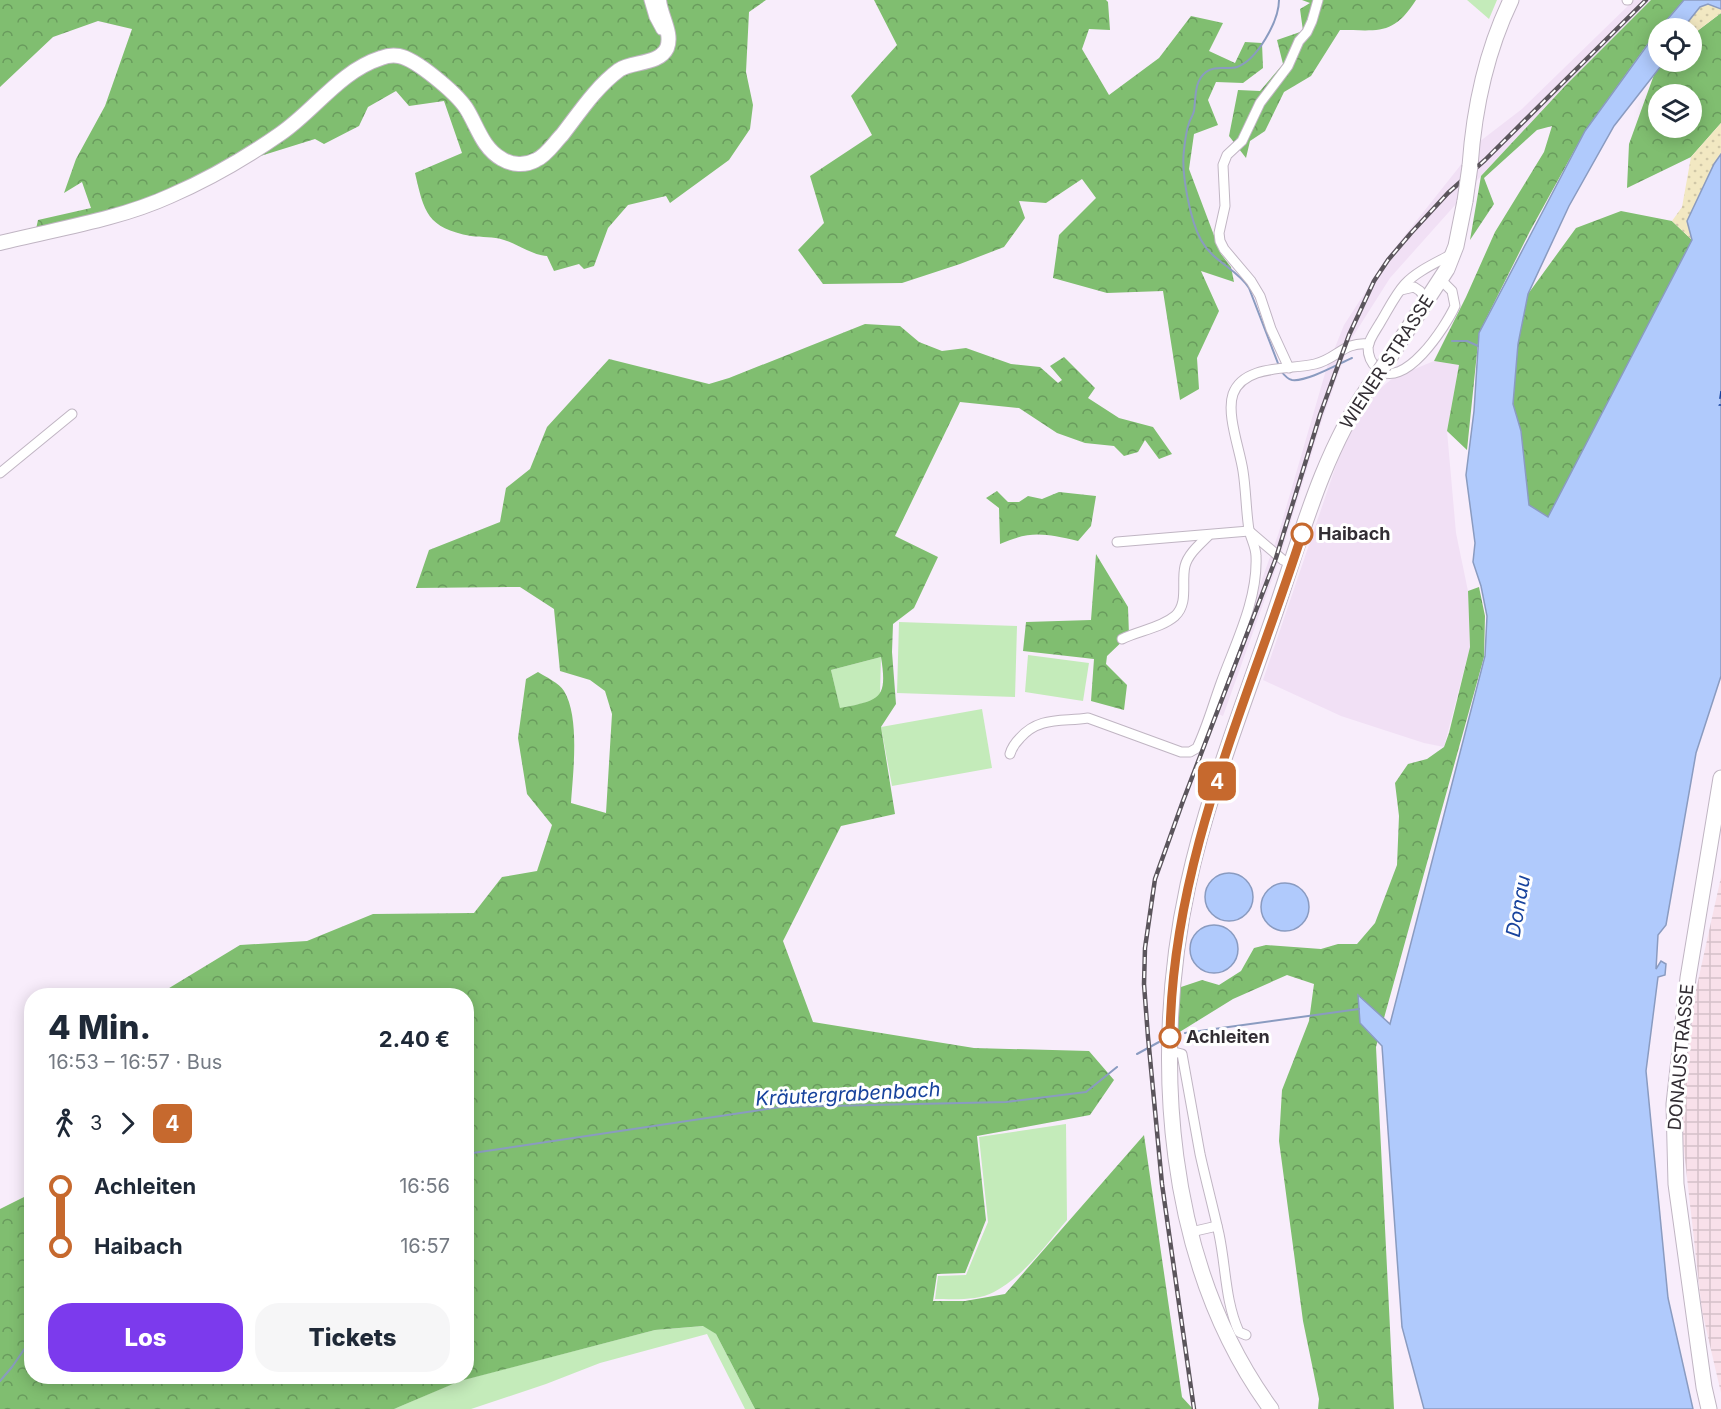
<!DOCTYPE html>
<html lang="de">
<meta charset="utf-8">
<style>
:root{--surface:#fff;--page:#f6f6f7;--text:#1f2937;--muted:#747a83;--accent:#7c3aed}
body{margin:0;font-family:Inter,sans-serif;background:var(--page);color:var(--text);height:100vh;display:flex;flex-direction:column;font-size:22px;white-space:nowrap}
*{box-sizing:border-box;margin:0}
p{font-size:20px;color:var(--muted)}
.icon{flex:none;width:33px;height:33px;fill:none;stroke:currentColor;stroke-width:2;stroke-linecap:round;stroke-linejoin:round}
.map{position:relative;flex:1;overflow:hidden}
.sheet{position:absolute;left:24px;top:988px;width:450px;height:396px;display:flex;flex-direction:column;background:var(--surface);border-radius:24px;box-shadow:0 3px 15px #0003}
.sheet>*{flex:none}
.badge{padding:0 12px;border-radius:9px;font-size:21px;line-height:39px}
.buttons{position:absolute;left:1648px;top:18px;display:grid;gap:12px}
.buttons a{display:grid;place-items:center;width:54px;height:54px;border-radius:50%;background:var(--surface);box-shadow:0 3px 15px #0003;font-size:30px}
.map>.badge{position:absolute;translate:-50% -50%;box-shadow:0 0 0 3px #fff}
.legs{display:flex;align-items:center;gap:9px;height:66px;padding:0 24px;font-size:20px}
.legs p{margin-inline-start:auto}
.head{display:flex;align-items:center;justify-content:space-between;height:102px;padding:0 24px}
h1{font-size:33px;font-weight:800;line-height:45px}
.button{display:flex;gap:12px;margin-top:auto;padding:12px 24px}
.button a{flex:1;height:69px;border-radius:24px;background:var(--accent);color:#fff;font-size:24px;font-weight:800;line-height:69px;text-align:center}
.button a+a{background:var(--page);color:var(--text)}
ul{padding:0 24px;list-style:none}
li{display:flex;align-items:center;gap:21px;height:60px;font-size:22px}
li i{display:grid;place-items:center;width:9px;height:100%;margin:0 8px;background:currentColor}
li i::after{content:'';width:15px;height:15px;margin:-8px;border:4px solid;border-radius:50%;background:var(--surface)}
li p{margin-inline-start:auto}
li:first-child i{background:linear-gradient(#0000 50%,currentColor 0)}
li:last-child i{background:linear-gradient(currentColor 50%,#0000 0)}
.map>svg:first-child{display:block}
</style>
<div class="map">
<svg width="1721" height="1409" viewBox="0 0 1721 1409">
<defs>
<pattern id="industrial-grid" width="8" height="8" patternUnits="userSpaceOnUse" patternTransform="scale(1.5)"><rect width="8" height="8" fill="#f8e0ea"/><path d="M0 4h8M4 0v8" fill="none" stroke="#d5c0c9"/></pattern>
<pattern id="forest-crowns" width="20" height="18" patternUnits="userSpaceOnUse" patternTransform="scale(1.5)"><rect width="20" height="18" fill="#80be70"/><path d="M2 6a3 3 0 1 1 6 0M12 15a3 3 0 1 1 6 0" fill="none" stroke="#699b5d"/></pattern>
<pattern id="sand-dots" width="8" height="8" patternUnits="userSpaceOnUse" patternTransform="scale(1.5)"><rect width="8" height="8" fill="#f2e8c2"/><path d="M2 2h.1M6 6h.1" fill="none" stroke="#d0c7a7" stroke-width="1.8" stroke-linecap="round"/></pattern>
</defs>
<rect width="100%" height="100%" fill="#f8edfb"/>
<!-- built -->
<g fill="#f1e0f5">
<path d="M 1634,0 L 1652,0 L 1565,86 L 1481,176 L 1390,278 L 1350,341 L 1321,423 L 1280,557 L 1223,716 L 1211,711 L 1226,679 L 1279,532 L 1326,370 L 1344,325 L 1390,254 L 1479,142 L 1522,109 Z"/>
<path d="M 1434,361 L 1459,365 L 1447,431 L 1456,533 L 1468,591 L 1470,647 L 1444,747 L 1424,743 L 1341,716 L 1263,680 L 1344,442 L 1376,392 L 1393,378 Z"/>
</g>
<!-- industrial -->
<path fill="url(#industrial-grid)" d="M 1721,877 L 1721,1393 L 1702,1311 L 1680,1115 L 1692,1008 Z"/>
<!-- grass -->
<g fill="#c4ebba">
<path d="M 1467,0 L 1497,0 L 1489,19 Z"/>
<path d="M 899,622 L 1017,626 L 1015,697 L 897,693 Z"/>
<path d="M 1028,655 L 1089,663 L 1083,701 L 1025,692 Z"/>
<path d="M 881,657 L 880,695 L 876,700 L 840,709 L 831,670 Z"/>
<path d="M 982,709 L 992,768 L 892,786 L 881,727 Z"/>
<path d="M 1066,1124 L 1067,1220 C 1045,1246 1024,1276 994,1292 C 978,1301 953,1299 935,1299 L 938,1276 L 966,1275 L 988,1222 L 979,1137 Z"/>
<path d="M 704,1326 L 716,1334 L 755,1409 L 745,1409 L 707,1334 L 600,1363 L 546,1384 L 471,1409 L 394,1409 L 459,1381 L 655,1330 Z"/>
</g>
<!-- forest -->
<g fill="url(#forest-crowns)" fill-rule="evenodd">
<path d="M 0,0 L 766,0 L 749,12 L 746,72 L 753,105 L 750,129 L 729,160 L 670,203 L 666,196 L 628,205 L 608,228 L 594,266 L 584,269 L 579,264 L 554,271 L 547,256 C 531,255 518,244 504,240 C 493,236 482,238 471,236 C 427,228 424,212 415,173 L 462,153 L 444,101 L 409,106 L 396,91 L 368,107 L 359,126 L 324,144 L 315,139 L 248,160 L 175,189 L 102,213 L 36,229 L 38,220 L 91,208 L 82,182 L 64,193 L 76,159 L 105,106 L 132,29 L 98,21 L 53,37 L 0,87 Z"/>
<path d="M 874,0 L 1106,0 L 1108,2 L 1110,30 L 1089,29 L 1082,49 L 1109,95 L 1159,58 L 1191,16 L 1223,23 L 1209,51 L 1235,63 L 1245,42 L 1262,43 L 1263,68 L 1243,83 L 1216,82 L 1208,100 L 1218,125 L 1194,134 L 1189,169 L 1221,254 L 1231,267 L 1234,282 L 1201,271 L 1219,311 L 1197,358 L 1199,389 L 1180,400 L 1163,291 L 1107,293 L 1053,278 L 1059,235 L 1096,198 L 1082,179 L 1046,203 L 1019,201 L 1025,218 L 1004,247 L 960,264 L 902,283 L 823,284 L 798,250 L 824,223 L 810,176 L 872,135 L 851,96 L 897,45 Z"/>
<path d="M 1302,0 L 1416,0 C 1393,36 1379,30 1340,30 L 1311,76 L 1284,92 L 1265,131 L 1250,141 L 1246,158 L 1229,136 L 1238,90 L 1260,91 L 1283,64 L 1277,40 L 1303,31 L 1300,9 L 1310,3 Z"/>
<path d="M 1651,0 L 1684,0 L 1659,28 L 1585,131 L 1530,231 L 1479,333 L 1467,450 L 1447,431 L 1459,365 L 1434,361 L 1466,297 L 1495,232 L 1544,152 L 1552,126 L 1537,130 L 1484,178 L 1494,204 L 1470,240 L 1481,176 L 1565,86 Z"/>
<path d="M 1721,13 L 1721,123 L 1691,157 L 1627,188 L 1629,144 L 1655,72 L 1664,62 L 1692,62 L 1692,35 ZM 1659,94 L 1692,94 L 1692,128 L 1659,128 Z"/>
<path d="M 1621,211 L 1672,221 L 1692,240 L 1548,517 L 1529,506 L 1521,431 L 1513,404 L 1518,344 L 1528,294 L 1576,228 Z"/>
<path d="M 865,324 L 900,326 L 919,342 L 942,351 L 966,348 L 1011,364 L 1040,367 L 1058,383 L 1062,380 L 1050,366 L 1064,357 L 1095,388 L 1088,398 L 1119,418 L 1153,427 L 1172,454 L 1159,459 L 1145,440 L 1138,452 L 1124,456 L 1114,446 L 1085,443 L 1057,433 L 1019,408 L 960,402 L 895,536 L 938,557 L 914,608 L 893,624 L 892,652 L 896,704 L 881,727 L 895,814 L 841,826 L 783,941 L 813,1022 L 974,1048 L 1089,1051 L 1114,1080 L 1090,1115 L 977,1136 L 986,1220 L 965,1273 L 937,1274 L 933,1301 L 965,1301 L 1005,1294 L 1144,1135 L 1182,1397 L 1193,1409 L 755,1409 L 716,1334 L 703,1326 L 655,1330 L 460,1381 L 394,1409 L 0,1409 L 0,1209 L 28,1195 L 31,1187 L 32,1377 L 466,1377 L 466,996 L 156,996 L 240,945 L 307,941 L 373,914 L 474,913 L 502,877 L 537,871 L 552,825 L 527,794 L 518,738 L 526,679 L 538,672 C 546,677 559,683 564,691 C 580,717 573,773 571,803 L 606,813 L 612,714 L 605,691 L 590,680 L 560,671 L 554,609 L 520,587 L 416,588 L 429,550 L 500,522 L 506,488 L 530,469 L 547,427 L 609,359 L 709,384 L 729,378 ZM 881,657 C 888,700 879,700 840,708 L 831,670 Z"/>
<path d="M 997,491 L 1008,502 L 1019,502 L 1028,496 L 1042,499 L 1059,492 L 1096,496 L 1091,526 L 1078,541 C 1045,534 1032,530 1000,544 L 999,508 L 986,498 Z"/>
<path d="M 1096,554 L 1128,607 L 1129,635 L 1107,656 L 1106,664 L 1127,685 L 1124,710 L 1091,701 L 1094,659 L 1023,651 L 1026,622 L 1091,620 Z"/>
<path d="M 1479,587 L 1485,616 L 1484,657 L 1376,1047 L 1394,1409 L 1318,1409 L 1319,1399 L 1303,1321 L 1279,1141 L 1282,1090 L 1309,1021 L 1314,984 L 1287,975 L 1233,999 L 1178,1033 L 1178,988 L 1202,980 L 1219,985 L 1241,971 L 1254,948 L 1266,945 L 1321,949 L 1338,944 L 1357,944 L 1375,923 L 1397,865 L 1399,816 L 1395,783 L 1408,764 L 1427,759 L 1444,747 L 1449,733 L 1470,647 L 1468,591 Z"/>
</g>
<!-- sand -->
<g fill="url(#sand-dots)">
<path d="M 1708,4 L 1721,9 L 1721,13 L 1692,35 L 1692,28 L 1683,28 L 1684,27 L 1700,7 Z"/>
<path d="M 1721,123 L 1721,154 L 1714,164 L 1687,221 L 1692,240 L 1672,221 L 1682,207 L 1691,157 Z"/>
</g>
<!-- water -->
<g fill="#b0cafc" stroke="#8a9bc0" stroke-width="1.5">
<path d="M 1684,0 L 1721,0 L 1721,9 L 1708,4 L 1700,7 L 1683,28 L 1660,28 Z"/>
<path d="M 1659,29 L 1659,62 L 1664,62 L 1614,126 L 1569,206 L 1528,294 L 1518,344 L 1513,404 L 1521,431 L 1529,505 L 1548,517 L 1692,240 L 1687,221 L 1714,164 L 1721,154 L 1721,676 L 1696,753 L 1666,925 L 1658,935 L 1656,969 L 1661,961 L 1666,964 L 1665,975 L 1658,977 L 1646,1071 L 1668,1298 L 1693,1409 L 1424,1409 L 1402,1327 L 1382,1046 L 1360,1023 L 1358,995 L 1390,1024 L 1485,656 L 1487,616 L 1481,586 L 1473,562 L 1475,543 L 1466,475 L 1474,411 L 1479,333 L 1585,131 Z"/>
<circle cx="1229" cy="897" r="24"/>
<circle cx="1285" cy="907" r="24"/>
<circle cx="1214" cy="949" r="24"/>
</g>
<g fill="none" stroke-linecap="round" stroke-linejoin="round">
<!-- stream -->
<g stroke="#8a9bc0" stroke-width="2">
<path d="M 1452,341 L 1467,341 L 1478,346"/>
<path d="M 1279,366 L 1249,288 C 1237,269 1212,261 1201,240 C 1190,220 1181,173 1184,150 C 1185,142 1186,131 1189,123 C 1190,119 1193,116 1194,111 C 1196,98 1194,81 1206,72 C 1214,65 1227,70 1237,67 C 1257,60 1279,21 1279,0"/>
<path d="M 1281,371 C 1284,375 1287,379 1292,380 C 1307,382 1338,364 1352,358"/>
<path d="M 1185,1033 L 1359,1009"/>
<path d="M 1137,1054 L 1159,1042"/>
<path d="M 466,1154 L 781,1107 L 1006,1102 L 1086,1092 L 1117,1067"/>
<path d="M 0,1381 L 12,1367 L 32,1338"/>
</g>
<!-- ferry -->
<path stroke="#18439d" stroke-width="1.5" stroke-dasharray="8 6" stroke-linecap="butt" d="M 1721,391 L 1719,405 L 1721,405"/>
<defs>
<g id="street">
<path d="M 649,0 L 654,17 L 661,30 L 666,28"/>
<path d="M 1627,0 L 1628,0"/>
<path d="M 1441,280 L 1452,291 L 1455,306 C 1446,326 1403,393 1377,368 C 1371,363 1368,355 1368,347 C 1369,339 1376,330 1380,323 C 1388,310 1395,295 1405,284 C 1417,271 1436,263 1452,254"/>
<path d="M 1401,290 L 1414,287 L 1420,291 L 1427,301"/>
<path d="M 1289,368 L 1271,329 L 1260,296 L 1251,281 L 1224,249 L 1220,241 L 1219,233 L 1225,206 L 1223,165 L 1227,155 L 1242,141 L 1260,103 L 1288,66 L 1299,41 L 1307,32 L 1312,21 L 1318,0"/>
<path d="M 0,473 L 72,414"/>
<path d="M 1117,542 L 1249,531 L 1283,560 L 1293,564"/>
<path d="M 1122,639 C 1138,631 1161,628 1175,616 C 1189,603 1181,582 1185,566 C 1188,554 1200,544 1208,536"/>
<path d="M 1010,754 C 1012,747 1015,743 1020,738 C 1039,716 1063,722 1088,718 L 1181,752 L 1190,752 L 1197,748 C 1207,727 1213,705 1221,683 C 1235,644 1258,600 1256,556 C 1256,547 1251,539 1249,530 C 1246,511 1246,490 1243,471 C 1240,450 1226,414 1233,394 C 1244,364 1290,370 1315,364 C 1337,359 1344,341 1369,344"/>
<path d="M 1170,1051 L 1182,1054 C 1188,1087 1194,1121 1200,1154 C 1206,1181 1213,1207 1219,1234 C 1226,1267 1225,1301 1239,1332 L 1246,1335"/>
<path d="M 1191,1232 L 1217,1226"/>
</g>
<path id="secondary" d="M 0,243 C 56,229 117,220 170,196 C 207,180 247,157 280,134 C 314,111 340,71 381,58 C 386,56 393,55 399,56 C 416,59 456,93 466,108 C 477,125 482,148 502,159 C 512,165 525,166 536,160 C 547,155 554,143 562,135 C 579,113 596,87 619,70 C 632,61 659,65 667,48 C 673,33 660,15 659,0"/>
<g id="primary">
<path d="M 1470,166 C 1474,109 1486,52 1511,0"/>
<path d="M 1391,355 L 1447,269 L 1456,246 L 1465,201"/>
<path d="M 1271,1409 C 1165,1264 1151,1056 1188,885 C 1207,797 1241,712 1270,627 C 1298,548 1320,457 1368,388"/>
<path d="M 1709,1409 L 1704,1387 L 1676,1184 L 1674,1104 L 1688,978 L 1721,778"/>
</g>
</defs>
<!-- street casing -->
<use href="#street" stroke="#c0b5c3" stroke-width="11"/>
<!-- secondary casing -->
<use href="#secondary" stroke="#c0b5c3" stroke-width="16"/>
<!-- primary casing -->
<use href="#primary" stroke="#c0b5c3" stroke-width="17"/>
<!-- street -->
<use href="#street" stroke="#fff" stroke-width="9"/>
<!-- secondary -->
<use href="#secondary" stroke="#fff" stroke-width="14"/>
<!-- primary -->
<use href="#primary" stroke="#fff" stroke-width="15"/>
<defs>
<path id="rail" d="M 1194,1409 L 1162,1184 L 1148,1037 L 1144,984 L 1145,948 L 1155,879 L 1183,801 L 1276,558 L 1320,415 L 1349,335 L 1374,281 L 1388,260 L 1411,233 L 1448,193 L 1485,160 L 1646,0"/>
</defs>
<!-- rail casing -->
<use href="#rail" stroke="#5b555c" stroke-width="4.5"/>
<!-- rail -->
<use href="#rail" stroke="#fff" stroke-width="2" stroke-dasharray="7" stroke-linecap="butt"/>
<defs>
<g id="primary-bridge">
<path d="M 1465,201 L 1470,166"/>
<path d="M 1368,388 L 1391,355"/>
</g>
</defs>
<!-- primary-bridge casing -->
<use href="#primary-bridge" stroke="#c0b5c3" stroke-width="17" stroke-linecap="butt"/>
<!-- primary-bridge -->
<use href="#primary-bridge" stroke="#fff" stroke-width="15"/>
</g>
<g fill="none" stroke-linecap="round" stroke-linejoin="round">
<defs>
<path id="line-1" d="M 1170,1037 C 1172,860 1249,699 1302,534"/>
</defs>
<!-- line-1 casing -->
<use href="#line-1" stroke="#fff" stroke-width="14"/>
<!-- line-1 -->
<use href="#line-1" stroke="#c6692e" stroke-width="9"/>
</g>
<!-- markers -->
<g fill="#fff" stroke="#c6692e" stroke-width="3">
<circle cx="1302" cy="534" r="10"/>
<circle cx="1170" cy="1037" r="10"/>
</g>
<g text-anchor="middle" stroke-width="6" stroke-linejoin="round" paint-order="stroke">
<!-- street labels -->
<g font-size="18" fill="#322d33" stroke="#fff">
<text transform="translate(1387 362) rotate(-57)" y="6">WIENER STRASSE</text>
<text transform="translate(1681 1057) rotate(-85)" y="6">DONAUSTRASSE</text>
</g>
<!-- stop labels -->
<g font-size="18" font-weight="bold" fill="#322d33" stroke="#fff" text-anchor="start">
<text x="1318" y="540">Haibach</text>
<text x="1186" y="1043">Achleiten</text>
</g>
<!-- water labels -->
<g font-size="20" font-style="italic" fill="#18439d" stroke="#fff">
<text transform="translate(1518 906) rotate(-80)" y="7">Donau</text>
<text transform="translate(848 1094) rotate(-3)" y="7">Kräutergrabenbach</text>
</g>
</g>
</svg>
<div class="buttons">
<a><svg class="icon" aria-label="locate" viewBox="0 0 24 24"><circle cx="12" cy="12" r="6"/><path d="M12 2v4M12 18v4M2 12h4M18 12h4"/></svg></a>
<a><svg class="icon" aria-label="layers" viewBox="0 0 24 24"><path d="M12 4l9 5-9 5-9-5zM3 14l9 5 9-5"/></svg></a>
</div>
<b class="badge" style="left:1217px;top:781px;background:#c6692e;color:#fff">4</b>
<section class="sheet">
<div class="head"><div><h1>4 Min.</h1><p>16:53 – 16:57 · Bus</p></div><b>2.40 €</b></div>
<div class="legs"><svg class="icon" aria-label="walk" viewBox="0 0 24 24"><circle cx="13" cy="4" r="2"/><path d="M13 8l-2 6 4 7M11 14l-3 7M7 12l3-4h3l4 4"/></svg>3<svg class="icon" aria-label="forward" viewBox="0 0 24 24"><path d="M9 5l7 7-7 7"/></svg><b class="badge" style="background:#c6692e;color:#fff">4</b></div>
<ul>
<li><i style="color:#c6692e"></i><b>Achleiten</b><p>16:56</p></li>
<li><i style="color:#c6692e"></i><b>Haibach</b><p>16:57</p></li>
</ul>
<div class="button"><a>Los</a><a>Tickets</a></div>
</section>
</div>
